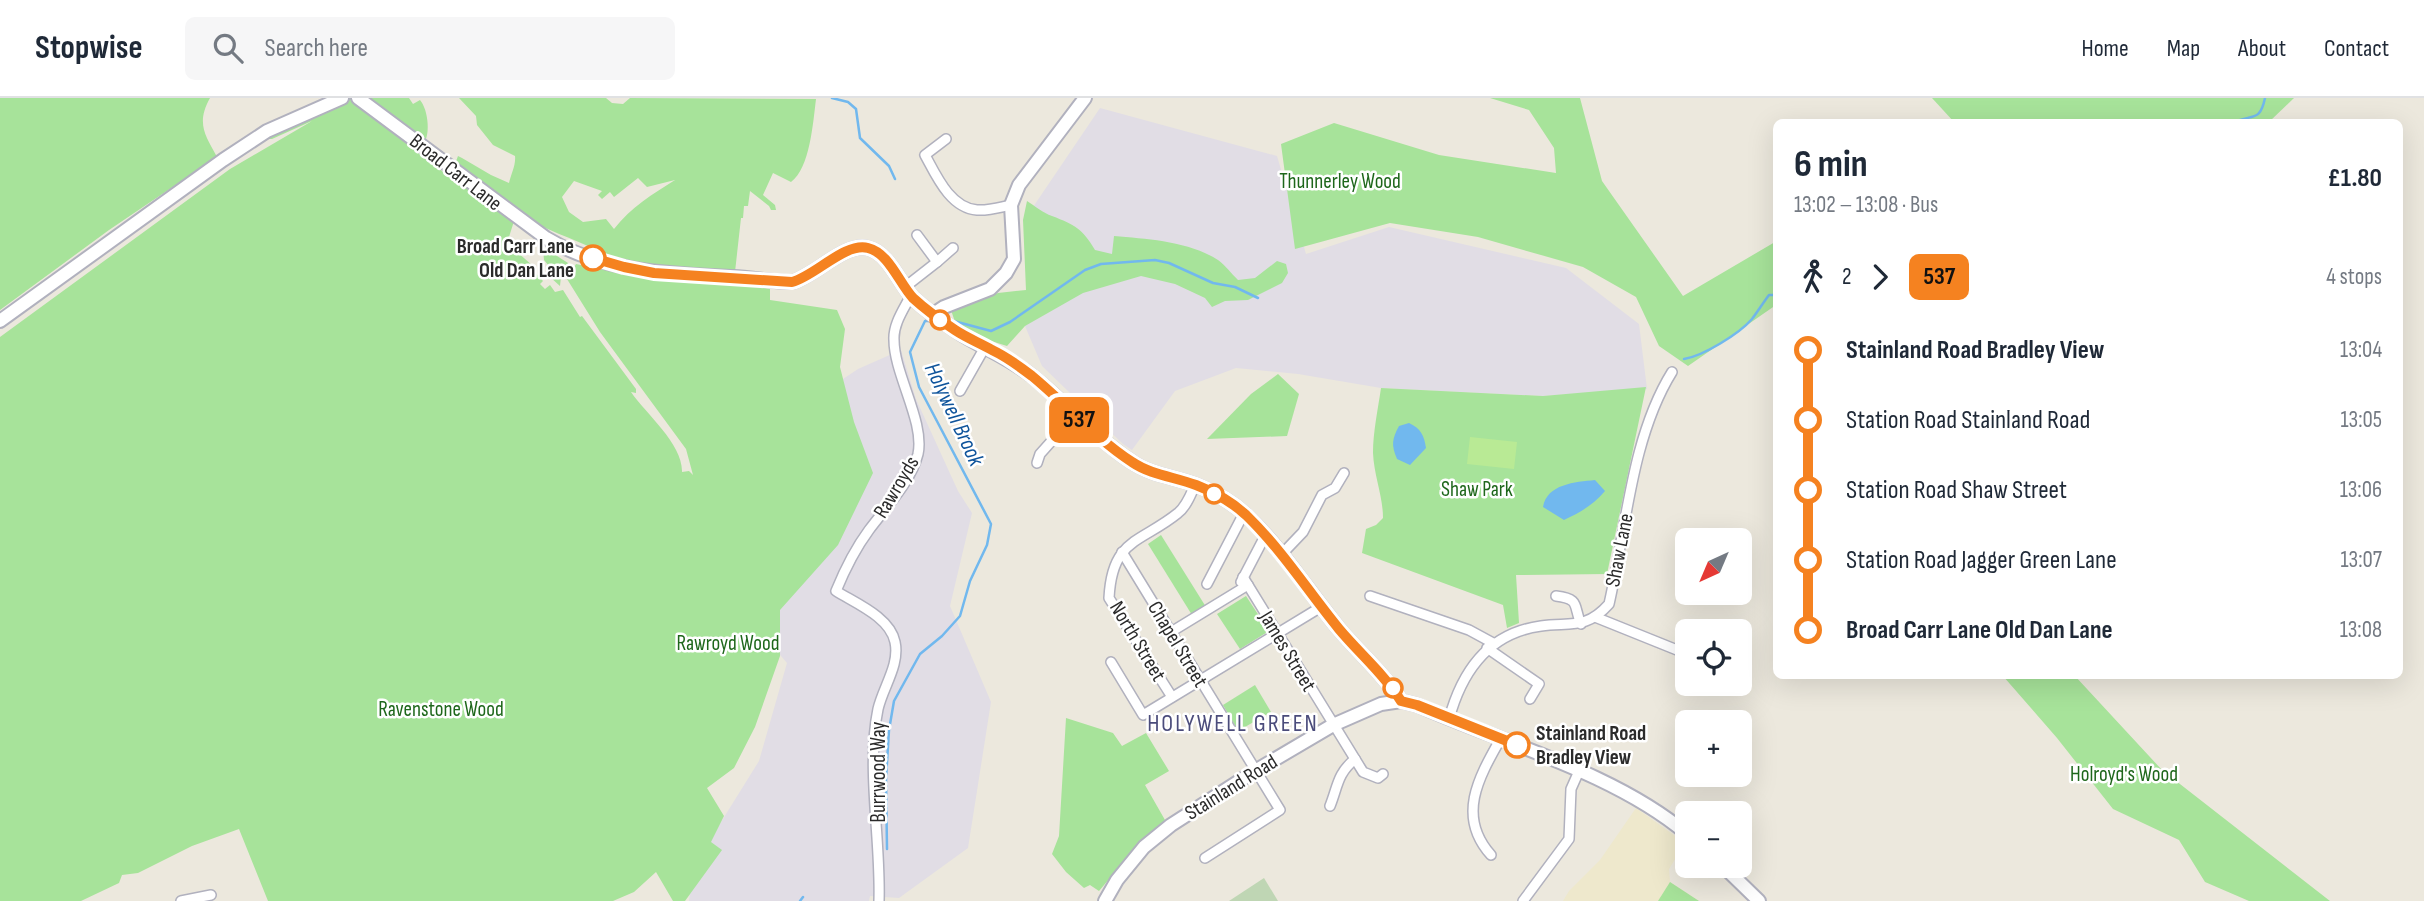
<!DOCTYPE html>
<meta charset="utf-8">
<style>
:root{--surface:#fff;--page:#f6f6f7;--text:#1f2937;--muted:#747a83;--line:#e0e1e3}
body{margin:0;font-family:"Sofia Sans Condensed",sans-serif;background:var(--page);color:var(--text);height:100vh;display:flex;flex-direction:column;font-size:26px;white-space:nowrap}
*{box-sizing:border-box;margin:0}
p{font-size:23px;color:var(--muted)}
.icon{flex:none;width:38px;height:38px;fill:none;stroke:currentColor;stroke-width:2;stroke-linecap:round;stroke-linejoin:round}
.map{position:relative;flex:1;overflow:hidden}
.drawer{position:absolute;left:1773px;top:21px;width:630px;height:560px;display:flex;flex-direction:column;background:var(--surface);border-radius:10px;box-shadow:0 7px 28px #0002}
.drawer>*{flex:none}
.badge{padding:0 14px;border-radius:10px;font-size:24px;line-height:46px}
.needle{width:46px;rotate:224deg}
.controls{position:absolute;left:1675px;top:430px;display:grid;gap:14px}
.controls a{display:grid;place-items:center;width:77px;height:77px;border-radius:10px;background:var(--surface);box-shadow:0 7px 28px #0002;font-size:35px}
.map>.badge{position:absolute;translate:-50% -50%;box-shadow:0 0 0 4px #fff}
.legs{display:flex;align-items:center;gap:10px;height:77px;padding:0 21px;font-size:23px}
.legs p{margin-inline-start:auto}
.summary{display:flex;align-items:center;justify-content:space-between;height:119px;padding:0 21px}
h1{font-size:38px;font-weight:700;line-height:52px}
ul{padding:0 21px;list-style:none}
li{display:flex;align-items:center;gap:24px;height:70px;font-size:26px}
li i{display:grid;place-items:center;width:10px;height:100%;margin:0 9px;background:currentColor}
li i::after{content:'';width:18px;height:18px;margin:-9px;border:5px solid;border-radius:50%;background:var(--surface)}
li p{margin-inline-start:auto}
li:first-child i{background:linear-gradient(#0000 50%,currentColor 0)}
li:last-child i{background:linear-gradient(currentColor 50%,#0000 0)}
header{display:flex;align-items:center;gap:42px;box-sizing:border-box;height:98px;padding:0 35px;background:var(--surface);border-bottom:2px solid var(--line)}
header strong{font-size:33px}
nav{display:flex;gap:38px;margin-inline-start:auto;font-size:24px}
.search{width:490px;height:63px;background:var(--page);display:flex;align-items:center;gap:18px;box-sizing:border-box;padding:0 24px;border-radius:10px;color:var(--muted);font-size:26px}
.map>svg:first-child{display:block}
</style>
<header>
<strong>Stopwise</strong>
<div class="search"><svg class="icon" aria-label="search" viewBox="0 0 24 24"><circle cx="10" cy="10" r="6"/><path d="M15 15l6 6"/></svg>Search here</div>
<nav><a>Home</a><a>Map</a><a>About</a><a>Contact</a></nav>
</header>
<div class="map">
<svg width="2424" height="803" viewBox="0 0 2424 803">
<rect width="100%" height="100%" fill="#ece8dd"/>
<!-- industrial -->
<g fill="#e1dde5">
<path d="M 1100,10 L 1277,58 L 1306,156 L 1389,129 L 1566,170 L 1639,226 L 1647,291 L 1543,298 L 1381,290 L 1298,276 L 1236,270 L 1175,293 L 1132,352 L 1123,346 L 1042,268 L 1025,228 L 1031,112 Z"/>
<path d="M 901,252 L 916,301 L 958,393 L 972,415 L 950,508 L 991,604 L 968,750 L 899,800 L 870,798 L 869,803 L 689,803 L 693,769 L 759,663 L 787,565 L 763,537 L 856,390 L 843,281 L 858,271 Z"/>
</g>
<!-- education -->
<path fill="#eee8cc" d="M 1636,710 L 1685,745 L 1669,771 L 1670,784 L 1699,803 L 1563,803 L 1569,793 L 1600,762 Z"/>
<!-- green -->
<g fill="#a7e39a" fill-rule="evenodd">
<path d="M 0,0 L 210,0 C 196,25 205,37 217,59 L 109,132 L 0,212 Z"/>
<path d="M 335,0 L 351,1 L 391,29 L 435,69 L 464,85 L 514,123 L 509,139 L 516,153 L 533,168 L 531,170 L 543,183 L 540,186 L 545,191 L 550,187 L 555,194 L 563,192 L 580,219 L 582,218 L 636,291 L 636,295 L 631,294 C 646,316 683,346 682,374 L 689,373 L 693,377 L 686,351 L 600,234 L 567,181 L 576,166 L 652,182 L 756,188 L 770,191 L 770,202 L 837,212 L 845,231 L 840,269 L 854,324 L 873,375 L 838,447 L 780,512 L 780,558 L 755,629 L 734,670 L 707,690 L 724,718 L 711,744 L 722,752 L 685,803 L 673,803 L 656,774 L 634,794 L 613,803 L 268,803 L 239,731 L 192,748 L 138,775 L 122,777 L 119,785 L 81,803 L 0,803 L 0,239 L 230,71 L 312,23 L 272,41 L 260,41 Z"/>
<path d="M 366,0 L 409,0 L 413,6 L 420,2 C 427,10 430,30 426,41 Z"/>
<path d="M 459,0 L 606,0 L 612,5 L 623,6 L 630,0 L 816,1 C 813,25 810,70 791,84 L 773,75 L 763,97 L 775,107 L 776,112 L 771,112 L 769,108 L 750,93 L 748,108 L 744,108 L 743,120 L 741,120 L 735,174 L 654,170 L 596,156 L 598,153 C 573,140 544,132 519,116 C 497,102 476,83 455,66 L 458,58 L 462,60 L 491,77 L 509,85 C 511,76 516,67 515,58 L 493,47 L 477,27 L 476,18 ZM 638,80 L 647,89 L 675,82 C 653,96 631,109 614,131 L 606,121 L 583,124 L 569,114 L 562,99 L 574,83 L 602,93 L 598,97 L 602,101 L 610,94 L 614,99 Z"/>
<path d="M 1490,0 L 1580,0 L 1602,83 L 1683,198 L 1775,144 L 1776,139 L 1776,207 L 1688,268 L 1659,248 L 1636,199 L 1583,169 L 1478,139 L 1390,125 L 1295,151 L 1281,46 L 1334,25 L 1439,57 L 1556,75 L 1554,50 L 1529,12 Z"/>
<path d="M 1932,0 L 2294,0 L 2269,24 L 1954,24 Z"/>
<path d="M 1027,103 C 1035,108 1043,115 1052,118 C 1075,127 1082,130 1095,152 L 1112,156 L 1114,138 C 1148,141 1188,143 1218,162 C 1225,167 1231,175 1238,182 L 1255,180 L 1277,163 L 1286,166 L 1288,175 L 1282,185 L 1248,202 L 1225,203 L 1212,209 L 1205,200 L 1175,186 L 1141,178 L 1083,195 L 1025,228 L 1007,248 L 991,243 L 955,224 L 951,212 L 998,195 L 1026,192 L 1023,122 Z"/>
<path d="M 543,149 L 568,165 L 561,178 L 560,188 L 550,179 L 554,174 L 544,162 Z"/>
<path d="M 1278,276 L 1299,296 L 1287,338 L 1207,341 L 1251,296 Z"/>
<path d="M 1646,289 L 1607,476 L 1516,477 L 1519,525 L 1507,530 L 1503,507 L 1362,455 L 1366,431 L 1376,427 L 1383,420 C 1383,398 1374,378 1373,355 C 1373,334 1378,311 1381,290 L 1543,298 Z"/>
<path d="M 1161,437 L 1206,509 L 1192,517 L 1148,446 Z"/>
<path d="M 1246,498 L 1269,533 L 1240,551 L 1217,516 Z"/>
<path d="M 2003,578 L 2075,578 L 2162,672 L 2330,803 L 2249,803 L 2205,784 L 2179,742 L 2113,711 L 2057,640 Z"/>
<path d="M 1255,587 L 1271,614 L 1238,633 L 1223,607 Z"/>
<path d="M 1066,620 L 1113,635 L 1122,648 L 1146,635 L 1169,673 L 1145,687 L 1165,722 L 1142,742 L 1099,793 L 1090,787 L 1084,790 L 1066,774 L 1052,756 L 1059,738 Z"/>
<path d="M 1670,784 L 1699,803 L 1658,803 Z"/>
</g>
<!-- cemetery -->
<path fill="#bfd6b4" d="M 1264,780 L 1278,803 L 1229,803 Z"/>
<!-- pitch -->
<path fill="#b9ea95" d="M 1470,339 L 1517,344 L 1514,371 L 1467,366 Z"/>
<!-- water -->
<g fill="#71b8ee">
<path d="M 1409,325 C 1421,331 1424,337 1426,350 L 1410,367 L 1397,361 C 1391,347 1392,341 1399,328 Z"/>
<path d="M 1595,382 L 1605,393 C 1593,407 1581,414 1564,422 L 1543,409 C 1547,386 1575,384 1595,382 Z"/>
</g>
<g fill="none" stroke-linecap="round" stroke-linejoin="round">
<!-- stream -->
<g stroke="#71b8ee" stroke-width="2.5">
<path d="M 832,0 L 848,4 L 856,11 L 860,40 L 889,68 L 895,81"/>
<path d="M 2234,24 C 2253,16 2260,24 2265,0"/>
<path d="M 950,222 L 991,233 L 1010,224 L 1085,172 L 1101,166 L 1155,162 L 1169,165 L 1213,185 L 1235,189 L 1258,200"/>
<path d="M 1684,261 C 1703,258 1739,236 1752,221 C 1758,213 1763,205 1769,197 L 1776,197"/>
<path d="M 887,751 L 886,681 L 889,632 L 894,603 L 920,556 L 942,538 L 960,518 L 970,483 L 987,447 L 991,426 L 919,289 L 910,254 L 925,223 L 933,223"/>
<path d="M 800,803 L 803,799"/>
</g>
<defs>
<g id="street">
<path d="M 946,41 L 925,57 C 936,77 950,110 977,112 C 988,113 1001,109 1011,107"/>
<path d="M 937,164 L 953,150"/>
<path d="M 905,189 L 937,164 L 917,137"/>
<path d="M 960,293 L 985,249"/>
<path d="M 1037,365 L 1040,356 L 1074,318"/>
<path d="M 1122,454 L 1280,712 L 1205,760"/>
<path d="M 1282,456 L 1303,434 L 1322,397 L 1335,390 L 1344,375"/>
<path d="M 1243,479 L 1363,674 L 1378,680 L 1383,676"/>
<path d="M 1241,484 L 1265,438"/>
<path d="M 1207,486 L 1244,415"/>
<path d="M 1370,498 L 1469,532 L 1493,545"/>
<path d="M 1556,498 C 1581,501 1573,508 1581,526"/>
<path d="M 1595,519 L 1687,556"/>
<path d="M 1171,534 L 1248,487"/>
<path d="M 1487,550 L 1539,586 L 1530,601"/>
<path d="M 1111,564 L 1143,617 L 1321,509"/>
<path d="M 1172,599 L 1109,500 C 1112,440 1141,445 1178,415 C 1186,409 1191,396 1195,387"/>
<path d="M 1449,621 C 1462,573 1489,535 1541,528 C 1570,524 1586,532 1609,506 C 1626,432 1631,340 1672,274"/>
<path d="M 1330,708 C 1338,688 1337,676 1355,661"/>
<path d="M 1491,757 C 1456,718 1479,679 1501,640"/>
<path d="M 181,803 L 211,797"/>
<path d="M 879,803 C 881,742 866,669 878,611 C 883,589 900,567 895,544 C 890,519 855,505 836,493 C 845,471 855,451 869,432 C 886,409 911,384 918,356 C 925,324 894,276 894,242 C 893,226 904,211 911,197"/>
<path d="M 1523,803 L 1569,741 L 1571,691 L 1579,673"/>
</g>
<g id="secondary">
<path d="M 358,0 L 546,140 C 602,174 670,176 733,179 C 753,180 773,184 792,184 C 815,178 845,144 868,150 C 889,155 899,185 913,200 C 926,212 940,222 955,232 C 980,249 1006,258 1032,278 C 1066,305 1095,340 1132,364 C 1151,377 1175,379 1196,387 C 1214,394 1232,404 1246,417 C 1282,451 1308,493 1339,531 C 1360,556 1384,576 1401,603"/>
<path d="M 932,217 L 944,209 L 990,191 L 1006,175 L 1014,161 L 1011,107 L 1019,87 L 1085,0"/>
<path d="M 0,223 L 223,62 L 267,33 L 342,0"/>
<path d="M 1723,768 L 1759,803"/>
<path d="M 1105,803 L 1117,782 L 1144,749 L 1171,727 L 1255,673 L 1333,627 L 1381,606 L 1401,603 L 1417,607 C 1503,645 1615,675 1687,736"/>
</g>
</defs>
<!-- street casing -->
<use href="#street" stroke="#b1b1be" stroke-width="12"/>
<!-- secondary casing -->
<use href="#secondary" stroke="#b1b1be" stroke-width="16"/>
<!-- street -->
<use href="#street" stroke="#fff" stroke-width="9"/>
<!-- secondary -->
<use href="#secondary" stroke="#fff" stroke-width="12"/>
</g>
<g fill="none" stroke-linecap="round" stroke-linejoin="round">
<defs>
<path id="line-1" d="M 593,160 L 624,169 L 654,175 L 792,184 C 815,178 845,144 868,150 C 889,155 899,185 913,200 C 926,212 940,222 955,232 C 967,240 980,245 992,252 C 1007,259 1019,268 1032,278 C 1066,306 1095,340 1132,364 C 1151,377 1175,379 1196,387 C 1214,394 1232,404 1246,417 C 1282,452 1308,493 1339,531 C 1360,556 1384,576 1401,603 L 1417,607 L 1517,647"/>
</defs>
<!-- line-1 casing -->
<use href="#line-1" stroke="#fff" stroke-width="16"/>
<!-- line-1 -->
<use href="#line-1" stroke="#f58220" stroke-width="10"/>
</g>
<!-- markers -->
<g fill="#fff" stroke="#f58220" stroke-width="3.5">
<circle cx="593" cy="160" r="12"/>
<circle cx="940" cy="222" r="9"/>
<circle cx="1214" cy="396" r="9"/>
<circle cx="1393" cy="590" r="9"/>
<circle cx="1517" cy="647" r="12"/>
</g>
<g text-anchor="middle" stroke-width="5" stroke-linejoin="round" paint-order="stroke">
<!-- street labels -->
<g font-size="21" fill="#2b2b2b" stroke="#fff">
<text transform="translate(456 74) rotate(38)" y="7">Broad Carr Lane</text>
<text transform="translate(896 389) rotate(-59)" y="7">Rawroyds</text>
<text transform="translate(1619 452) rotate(-79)" y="7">Shaw Lane</text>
<text transform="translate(1138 543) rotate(59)" y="7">North Street</text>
<text transform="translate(1178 546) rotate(59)" y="7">Chapel Street</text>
<text transform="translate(1288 553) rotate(59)" y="7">James Street</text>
<text transform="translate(878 674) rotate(-90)" y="7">Burrwood Way</text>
<text transform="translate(1231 689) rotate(-32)" y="7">Stainland Road</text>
</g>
<!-- park labels -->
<g font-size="21" fill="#1e671b" stroke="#fff">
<text x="1340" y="90">Thunnerley Wood</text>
<text x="1477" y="398">Shaw Park</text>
<text x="728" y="552">Rawroyd Wood</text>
<text x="441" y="618">Ravenstone Wood</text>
<text x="2124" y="683">Holroyd's Wood</text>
</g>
<!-- stop labels -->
<g font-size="21" font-weight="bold" fill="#2b2b2b" stroke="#fff" text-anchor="end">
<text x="574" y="155">Broad Carr Lane<tspan x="574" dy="24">Old Dan Lane</tspan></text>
<text x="1536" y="642" text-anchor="start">Stainland Road<tspan x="1536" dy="24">Bradley View</tspan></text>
</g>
<!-- water labels -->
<g font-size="23" font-style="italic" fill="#0f549b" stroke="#fff">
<text transform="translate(955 316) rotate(65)" y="8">Holywell Brook</text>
</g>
<!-- quarter labels -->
<g font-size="24" letter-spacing="2" fill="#4b4c7b" stroke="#fff">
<text x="1233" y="633">HOLYWELL GREEN</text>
</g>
</g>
</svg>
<div class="controls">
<a><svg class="needle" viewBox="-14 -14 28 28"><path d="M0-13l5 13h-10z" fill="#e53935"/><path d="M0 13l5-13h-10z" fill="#747a83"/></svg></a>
<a><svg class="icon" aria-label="locate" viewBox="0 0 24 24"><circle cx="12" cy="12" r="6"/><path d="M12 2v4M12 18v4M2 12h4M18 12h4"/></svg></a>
<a>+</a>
<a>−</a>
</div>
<b class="badge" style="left:1079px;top:322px;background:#f58220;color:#111">537</b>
<section class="drawer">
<div class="summary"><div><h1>6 min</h1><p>13:02 – 13:08 · Bus</p></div><b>£1.80</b></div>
<div class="legs"><svg class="icon" aria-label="walk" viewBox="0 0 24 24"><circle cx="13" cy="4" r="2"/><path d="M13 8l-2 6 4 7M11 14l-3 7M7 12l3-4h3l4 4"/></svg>2<svg class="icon" aria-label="forward" viewBox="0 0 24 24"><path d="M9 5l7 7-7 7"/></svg><b class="badge" style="background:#f58220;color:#111">537</b><p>4 stops</p></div>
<ul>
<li><i style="color:#f58220"></i><b>Stainland Road Bradley View</b><p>13:04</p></li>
<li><i style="color:#f58220"></i><span>Station Road Stainland Road</span><p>13:05</p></li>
<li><i style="color:#f58220"></i><span>Station Road Shaw Street</span><p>13:06</p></li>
<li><i style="color:#f58220"></i><span>Station Road Jagger Green Lane</span><p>13:07</p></li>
<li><i style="color:#f58220"></i><b>Broad Carr Lane Old Dan Lane</b><p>13:08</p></li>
</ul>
</section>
</div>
